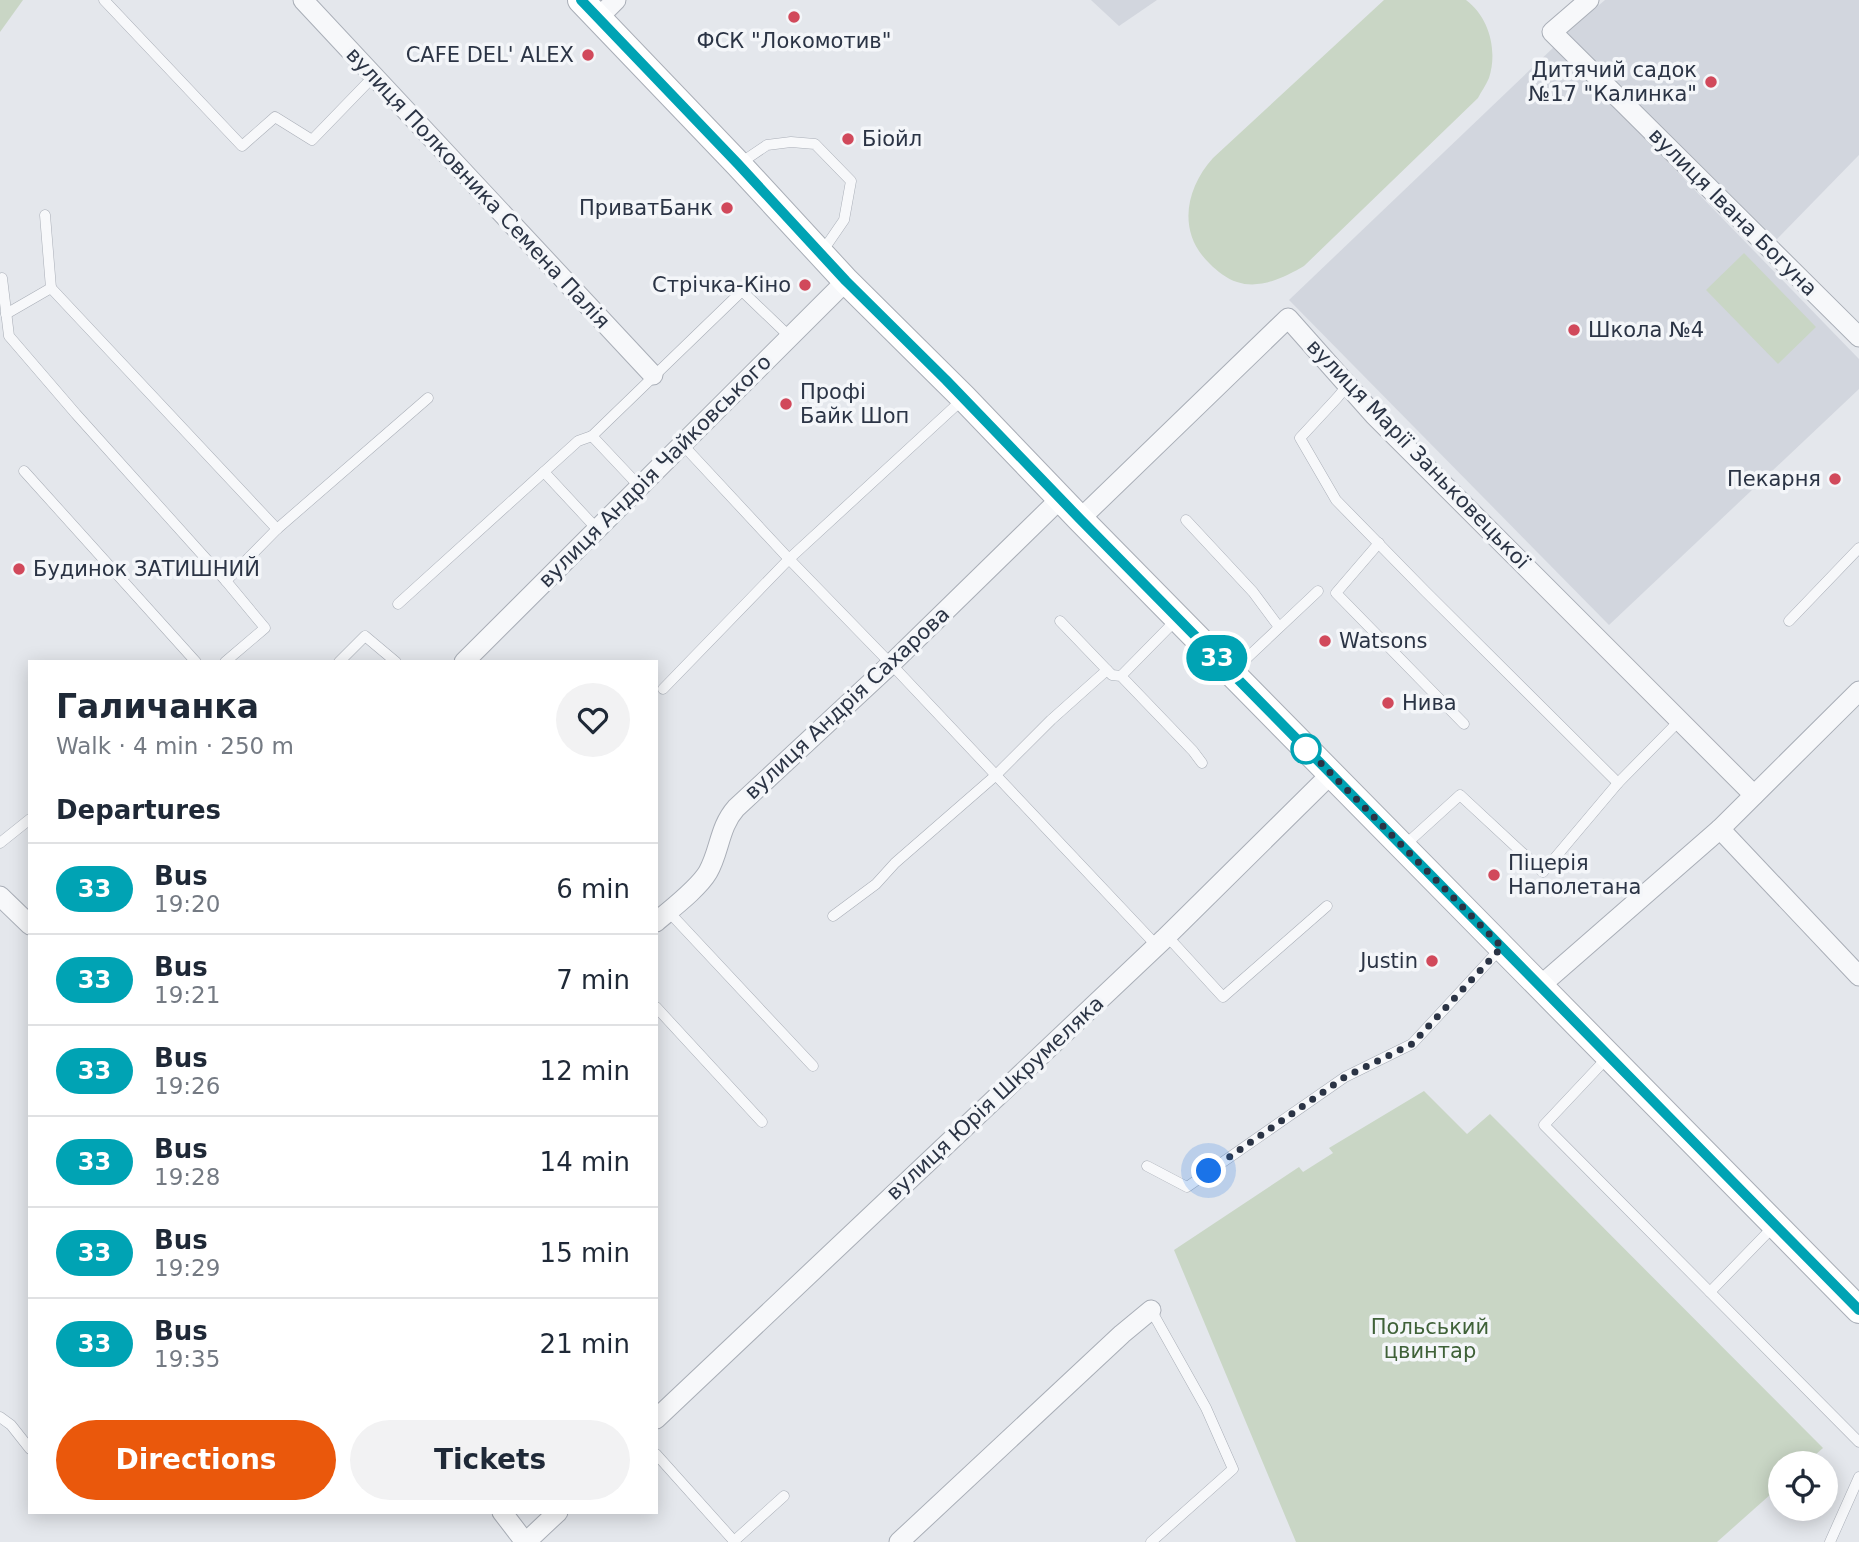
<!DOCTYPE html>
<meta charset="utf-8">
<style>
:root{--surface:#fff;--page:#f2f2f3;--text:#1f2937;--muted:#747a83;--line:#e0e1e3;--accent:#ea580c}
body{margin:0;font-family:"DejaVu Sans",sans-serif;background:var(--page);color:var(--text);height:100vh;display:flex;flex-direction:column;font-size:26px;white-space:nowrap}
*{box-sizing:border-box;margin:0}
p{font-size:23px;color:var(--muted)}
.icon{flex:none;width:38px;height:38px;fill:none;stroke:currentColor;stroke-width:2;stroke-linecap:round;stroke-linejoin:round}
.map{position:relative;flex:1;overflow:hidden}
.side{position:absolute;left:28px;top:660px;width:630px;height:854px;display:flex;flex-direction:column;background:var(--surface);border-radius:0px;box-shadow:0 4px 18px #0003}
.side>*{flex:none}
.badge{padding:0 14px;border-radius:23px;font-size:24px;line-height:46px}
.fabs{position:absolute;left:1768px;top:1451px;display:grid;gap:14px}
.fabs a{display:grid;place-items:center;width:70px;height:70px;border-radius:50%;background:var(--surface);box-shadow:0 4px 18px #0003;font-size:35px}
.you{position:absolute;width:35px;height:35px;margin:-18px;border:5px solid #fff;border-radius:50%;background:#1a73e8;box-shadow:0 0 0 10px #1a73e833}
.map>.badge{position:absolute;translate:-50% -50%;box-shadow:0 0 0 4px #fff}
h2{padding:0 28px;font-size:26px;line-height:63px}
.round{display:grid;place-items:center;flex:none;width:74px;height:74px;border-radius:37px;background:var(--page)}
.overview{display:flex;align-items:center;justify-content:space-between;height:119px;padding:0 28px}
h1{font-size:33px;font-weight:800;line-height:52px}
.cta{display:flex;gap:14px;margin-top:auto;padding:14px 28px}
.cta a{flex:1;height:80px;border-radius:42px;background:var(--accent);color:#fff;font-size:28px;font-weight:800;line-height:80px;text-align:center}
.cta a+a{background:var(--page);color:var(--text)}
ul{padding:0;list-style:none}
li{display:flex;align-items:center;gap:21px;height:91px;padding:0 28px;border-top:2px solid var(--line)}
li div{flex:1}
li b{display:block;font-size:26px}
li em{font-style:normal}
li .badge{min-width:77px;font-weight:700;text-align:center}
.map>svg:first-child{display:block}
</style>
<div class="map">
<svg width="1859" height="1542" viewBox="0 0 1859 1542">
<rect width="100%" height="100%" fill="#e4e7ec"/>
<!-- built -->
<g fill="#d2d6de">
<path d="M 1091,0 L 1157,0 L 1119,26 Z"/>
<path d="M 1605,0 L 1859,0 L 1859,155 L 1775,241 L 1565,34 Z"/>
<path d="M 1555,46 L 1859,359 L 1859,389 L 1609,625 L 1289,300 Z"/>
</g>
<!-- green -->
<g fill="#c9d6c5">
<path d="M 0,0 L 23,0 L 0,32 Z"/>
<path d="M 1384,0 L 1466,0 C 1489,17 1498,50 1489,78 C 1486,85 1481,92 1478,98 L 1304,266 C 1285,277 1260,290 1237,282 C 1227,279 1217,271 1210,264 C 1177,233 1185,189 1213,158 Z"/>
<path d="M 1744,253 L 1816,327 L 1778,364 L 1706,290 Z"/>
<path d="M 1424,1091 L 1467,1134 L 1490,1114 L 1823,1448 L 1806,1463 L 1780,1463 L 1780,1486 L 1717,1542 L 1296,1542 L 1174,1250 L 1299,1167 L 1303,1172 L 1333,1153 L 1329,1148 Z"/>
</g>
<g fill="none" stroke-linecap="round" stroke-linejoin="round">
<defs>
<g id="lane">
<path d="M 104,0 L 242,146 L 275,117 L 312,140 L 373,77"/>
<path d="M 739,164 L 767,145 L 791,142 L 815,144 L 851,181 L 844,220 L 822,252"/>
<path d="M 45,215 L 51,288"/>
<path d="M 2,278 L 9,336 L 76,414 L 226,581"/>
<path d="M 6,314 L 51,288 L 277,529"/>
<path d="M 1347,386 L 1337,398 L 1300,438 L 1336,500 L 1425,591 L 1618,783 L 1680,720"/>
<path d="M 682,444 L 789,559 L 891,664 L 1157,946"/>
<path d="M 24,471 L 196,662"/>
<path d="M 544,472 L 597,529"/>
<path d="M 640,487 L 592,436 L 742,291 L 790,337"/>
<path d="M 1186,520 L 1253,592 L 1279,627"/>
<path d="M 1379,543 L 1336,593 L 1464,724"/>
<path d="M 398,604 L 578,441 L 592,436"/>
<path d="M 1060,621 L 1107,670 L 1112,675 L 1121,676 L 1193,751 L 1202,763"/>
<path d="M 1789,621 L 1859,548"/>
<path d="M 225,662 L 265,628 L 226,581 L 277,529 L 428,398"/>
<path d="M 339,662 L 365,636 L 396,662"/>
<path d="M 1232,672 L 1318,591"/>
<path d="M 1121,676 L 1177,619"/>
<path d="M 663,689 L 789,559 L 963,399"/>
<path d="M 0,843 L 30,819"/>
<path d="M 1405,845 L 1460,795 L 1543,872 L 1618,783"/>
<path d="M 668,911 L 813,1066"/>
<path d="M 833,916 L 876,884 L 895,863 L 995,776 L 1051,720 L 1107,670"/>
<path d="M 1167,936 L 1223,997 L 1327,906"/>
<path d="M 656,1007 L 762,1122"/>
<path d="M 1607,1058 L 1544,1125 L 1859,1442"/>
<path d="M 1147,1166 L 1187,1187 L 1345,1077 L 1412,1044 L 1500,949"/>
<path d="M 1710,1292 L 1773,1227"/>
<path d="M 0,1417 L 11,1425 L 30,1449"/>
<path d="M 656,1454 L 734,1541"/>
<path d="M 733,1542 L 784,1496"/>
<path d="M 1151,1542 L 1233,1469 L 1206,1408 L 1151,1310"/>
<path d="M 1830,1542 L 1859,1477"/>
</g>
<g id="street">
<path d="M 303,0 L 653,375"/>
<path d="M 1589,0 L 1552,32 L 1859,337"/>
<path d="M 598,18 L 616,0"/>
<path d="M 1080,519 L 1288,318 L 1374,415 L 1754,795"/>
<path d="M 464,662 L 846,281"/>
<path d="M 1720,829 L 1859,976"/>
<path d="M 0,896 L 30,925"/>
<path d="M 656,922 C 671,909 698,889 708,872 C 720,851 719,827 736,808 L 891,664 L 1060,499"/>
<path d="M 1540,986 L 1720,829 L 1859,691"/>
<path d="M 656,1419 L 1164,939 L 1331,774"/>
<path d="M 502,1512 L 525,1542"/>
<path d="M 526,1542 L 558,1512"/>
<path d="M 899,1542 L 1122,1334 L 1151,1310"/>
</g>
<path id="secondary" d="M 581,0 L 738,164 L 846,281 L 964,398 L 1080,519 L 1859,1310"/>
</defs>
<!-- lane casing -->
<use href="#lane" stroke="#a9aeb7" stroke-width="11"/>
<!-- street casing -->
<use href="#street" stroke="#a9aeb7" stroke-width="21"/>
<!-- secondary casing -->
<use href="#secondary" stroke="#a9aeb7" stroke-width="28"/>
<!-- lane -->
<use href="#lane" stroke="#f7f8fa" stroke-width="10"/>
<!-- street -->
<use href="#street" stroke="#f7f8fa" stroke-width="19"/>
<!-- secondary -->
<use href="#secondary" stroke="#fff" stroke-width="26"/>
</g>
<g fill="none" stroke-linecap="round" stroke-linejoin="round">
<defs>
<path id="line" d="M 581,0 L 738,164 L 846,281 L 946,380 L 1080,519 L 1859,1310"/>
</defs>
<!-- line casing -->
<use href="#line" stroke="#fff" stroke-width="16"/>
<!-- line -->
<use href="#line" stroke="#00a3b4" stroke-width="10"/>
<!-- walk -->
<path stroke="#2b3445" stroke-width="7" stroke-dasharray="0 12.6" d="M 1209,1171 L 1345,1077 L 1412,1044 L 1502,947 L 1298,740 L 1306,749"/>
</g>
<!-- markers -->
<g fill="#d1495b" stroke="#f4f6f9" stroke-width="2.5">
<circle cx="794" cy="17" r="7"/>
<circle cx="588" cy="55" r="7"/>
<circle cx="1711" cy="82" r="7"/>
<circle cx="848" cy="139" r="7"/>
<circle cx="727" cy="208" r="7"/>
<circle cx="805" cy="285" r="7"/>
<circle cx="1574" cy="330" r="7"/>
<circle cx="786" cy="404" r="7"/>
<circle cx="1835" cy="479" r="7"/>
<circle cx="19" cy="569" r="7"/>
<circle cx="1325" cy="641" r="7"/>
<circle cx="1388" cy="703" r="7"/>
<circle cx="1494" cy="875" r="7"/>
<circle cx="1432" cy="961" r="7"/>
</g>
<circle fill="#fff" stroke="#00a3b4" stroke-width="3.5" cx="1306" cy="749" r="14"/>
<g text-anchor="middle" stroke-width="7" stroke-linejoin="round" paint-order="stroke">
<!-- poi labels -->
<g font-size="21" fill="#2b3445" stroke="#f4f6f9" text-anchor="start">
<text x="794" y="48" text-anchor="middle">ФСК "Локомотив"</text>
<text x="574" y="62" text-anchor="end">CAFE DEL' ALEX</text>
<text x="1697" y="77" text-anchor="end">Дитячий садок<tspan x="1697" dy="24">№17 "Калинка"</tspan></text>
<text x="862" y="146">Біойл</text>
<text x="713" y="215" text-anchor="end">ПриватБанк</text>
<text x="791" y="292" text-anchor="end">Стрічка-Кіно</text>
<text x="1588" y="337">Школа №4</text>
<text x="800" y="399">Профі<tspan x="800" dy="24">Байк Шоп</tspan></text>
<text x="1821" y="486" text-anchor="end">Пекарня</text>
<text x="33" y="576">Будинок ЗАТИШНИЙ</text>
<text x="1339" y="648">Watsons</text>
<text x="1402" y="710">Нива</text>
<text x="1508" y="870">Піцерія<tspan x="1508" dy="24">Наполетана</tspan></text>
<text x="1418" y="968" text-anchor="end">Justin</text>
</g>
<!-- street labels -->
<g font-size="21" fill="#2b3445" stroke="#f4f6f9">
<text transform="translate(478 188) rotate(47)" y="7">вулиця Полковника Семена Палія</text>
<text transform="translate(1733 212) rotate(45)" y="7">вулиця Івана Богуна</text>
<text transform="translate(1418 454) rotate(46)" y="7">вулиця Марії Заньковецької</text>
<text transform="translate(655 471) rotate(-45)" y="7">вулиця Андрія Чайковського</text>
<text transform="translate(847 703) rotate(-43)" y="7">вулиця Андрія Сахарова</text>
<text transform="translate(995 1098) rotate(-43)" y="7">вулиця Юрія Шкрумеляка</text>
</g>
<!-- park labels -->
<g font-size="21" fill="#3f6138" stroke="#f4f6f9">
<text x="1430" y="1334">Польський<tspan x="1430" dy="24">цвинтар</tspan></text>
</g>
</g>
</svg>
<div class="fabs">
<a><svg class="icon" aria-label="locate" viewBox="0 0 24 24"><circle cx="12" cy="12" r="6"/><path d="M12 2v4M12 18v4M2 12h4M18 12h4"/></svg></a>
</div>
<div class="you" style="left:1209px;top:1171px"></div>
<b class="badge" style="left:1217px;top:658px;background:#00a3b4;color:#fff">33</b>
<section class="side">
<div class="overview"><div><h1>Галичанка</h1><p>Walk · 4 min · 250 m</p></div><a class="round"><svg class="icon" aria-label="heart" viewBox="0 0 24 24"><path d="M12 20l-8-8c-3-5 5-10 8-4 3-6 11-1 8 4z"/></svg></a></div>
<h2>Departures</h2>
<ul>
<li><span class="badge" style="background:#00a3b4;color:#fff">33</span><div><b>Bus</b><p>19:20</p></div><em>6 min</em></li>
<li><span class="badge" style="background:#00a3b4;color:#fff">33</span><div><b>Bus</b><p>19:21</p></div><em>7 min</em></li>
<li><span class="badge" style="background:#00a3b4;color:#fff">33</span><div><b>Bus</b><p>19:26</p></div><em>12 min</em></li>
<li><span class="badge" style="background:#00a3b4;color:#fff">33</span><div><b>Bus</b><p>19:28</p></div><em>14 min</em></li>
<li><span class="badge" style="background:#00a3b4;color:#fff">33</span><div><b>Bus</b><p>19:29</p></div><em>15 min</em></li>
<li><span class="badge" style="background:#00a3b4;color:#fff">33</span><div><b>Bus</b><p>19:35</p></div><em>21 min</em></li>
</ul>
<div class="cta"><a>Directions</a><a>Tickets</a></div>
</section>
</div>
